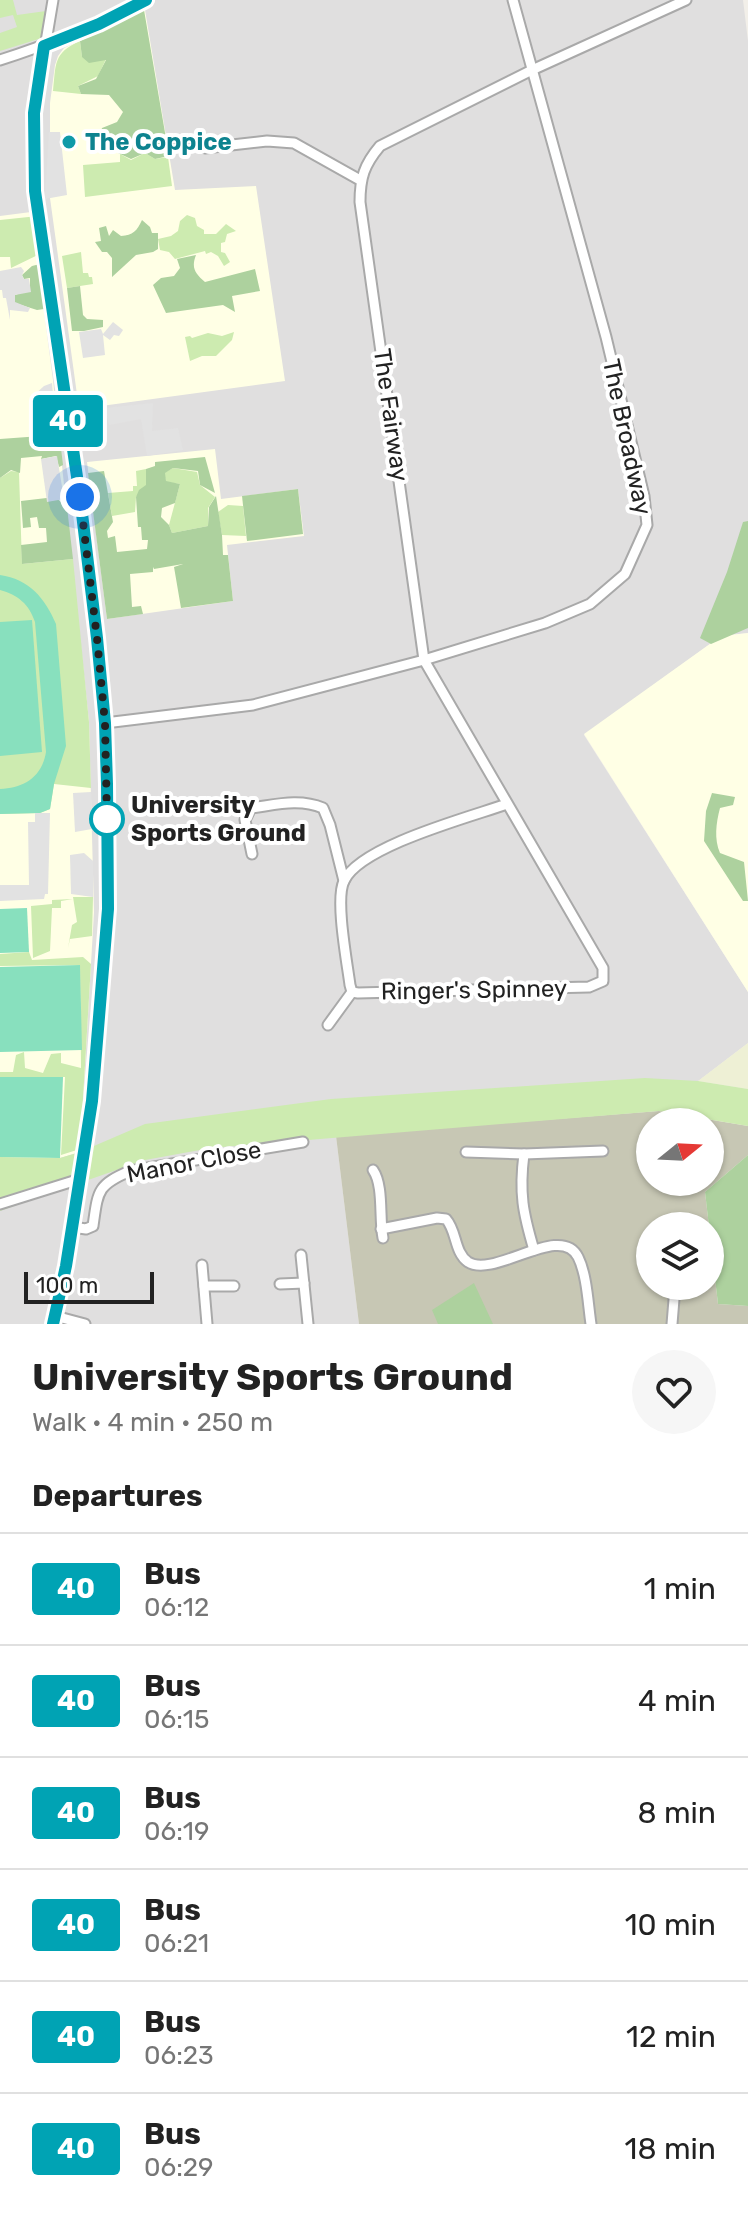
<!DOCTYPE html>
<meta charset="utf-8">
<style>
:root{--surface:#fff;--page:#f6f6f6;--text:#222;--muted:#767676;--line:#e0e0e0}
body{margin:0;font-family:Rubik,sans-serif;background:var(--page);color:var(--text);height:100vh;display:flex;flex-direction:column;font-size:30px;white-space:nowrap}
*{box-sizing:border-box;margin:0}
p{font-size:26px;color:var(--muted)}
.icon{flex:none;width:44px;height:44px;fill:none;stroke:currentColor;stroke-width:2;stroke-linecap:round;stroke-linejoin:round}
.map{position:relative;height:1324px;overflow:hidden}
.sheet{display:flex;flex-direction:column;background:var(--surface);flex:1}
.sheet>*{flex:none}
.badge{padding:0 16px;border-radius:6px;font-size:28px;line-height:52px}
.needle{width:52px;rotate:72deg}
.fabs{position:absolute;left:636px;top:1108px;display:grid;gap:16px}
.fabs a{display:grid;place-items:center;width:88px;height:88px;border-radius:50%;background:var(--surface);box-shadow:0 2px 6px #0004;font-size:40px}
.scale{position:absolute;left:24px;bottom:20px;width:130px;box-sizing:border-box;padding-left:8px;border:4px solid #222;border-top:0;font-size:22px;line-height:28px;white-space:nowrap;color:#222;-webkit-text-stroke:6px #fff;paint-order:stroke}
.you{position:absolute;width:40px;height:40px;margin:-20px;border:6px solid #fff;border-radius:50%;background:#1a73e8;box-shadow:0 0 0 12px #1a73e833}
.map>.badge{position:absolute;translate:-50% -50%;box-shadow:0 0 0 4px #fff}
h2{padding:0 32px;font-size:30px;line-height:72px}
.round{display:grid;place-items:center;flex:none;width:84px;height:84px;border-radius:42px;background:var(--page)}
.overview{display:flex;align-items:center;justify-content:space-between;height:136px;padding:0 32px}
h1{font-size:38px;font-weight:700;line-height:60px}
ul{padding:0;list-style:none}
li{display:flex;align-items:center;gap:24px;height:112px;padding:0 32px;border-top:2px solid var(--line)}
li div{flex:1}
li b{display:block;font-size:30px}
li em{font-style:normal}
li .badge{min-width:88px;font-weight:700;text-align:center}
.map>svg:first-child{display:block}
</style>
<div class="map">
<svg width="748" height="1324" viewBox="0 0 748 1324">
<rect width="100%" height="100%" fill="#f2efe9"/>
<!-- residential -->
<path fill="#e0dfdf" d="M 0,0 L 743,0 L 748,41 L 748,633 L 721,636 L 584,735 L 748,992 L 748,1043 L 659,1111 L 336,1136 L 359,1324 L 0,1324 Z"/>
<!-- education -->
<g fill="#ffffe5">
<path d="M 145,10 L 175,190 L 256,186 L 285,381 L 79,409 L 50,198 L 50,103 L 55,65 L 58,56 L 64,48 Z"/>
<path d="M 31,212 L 53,380 L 89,722 L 94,912 L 80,1152 L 0,1176 L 0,216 Z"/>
<path d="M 215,449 L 221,499 L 298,489 L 304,536 L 227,545 L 233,601 L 107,619 L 87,462 Z"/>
<path d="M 748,633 L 748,992 L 584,734 L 721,636 Z"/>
</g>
<!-- construction -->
<path fill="#c7c7b4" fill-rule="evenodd" d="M 659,1111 L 748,1126 L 748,1155 L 705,1192 L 709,1226 L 650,1226 L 650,1286 L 710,1286 L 710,1234 L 718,1304 L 748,1306 L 748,1324 L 359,1324 L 336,1136 ZM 650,1122 L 710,1122 L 710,1182 L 650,1182 Z"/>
<!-- farmland -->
<path fill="#eef0d5" d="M 748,1043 L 748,1089 L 698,1081 Z"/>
<!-- grass -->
<g fill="#cdebb0">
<path d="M 0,0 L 13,0 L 17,15 L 46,11 L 42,38 L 0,51 L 0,33 L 17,27 L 13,15 L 0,18 Z"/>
<path d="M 80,41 L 82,57 L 106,59 L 98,76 L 78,86 L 81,94 L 53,91 C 56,64 53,53 80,41 Z"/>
<path d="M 145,153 L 155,159 L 168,157 L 172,186 L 85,197 L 83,165 L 120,162 L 120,154 L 131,160 Z"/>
<path d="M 187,215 L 195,218 L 197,226 L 204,230 L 204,234 L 216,234 L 226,224 L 236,231 L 227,234 L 225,242 L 221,243 L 221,252 L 225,253 L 230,262 L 224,266 L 218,256 L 211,252 L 206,254 L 205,251 L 175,259 L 169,252 L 160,250 L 158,239 L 171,236 L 178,231 L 180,221 Z"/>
<path d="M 38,216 L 44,252 L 11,268 L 10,257 L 0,257 L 0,220 Z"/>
<path d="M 81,252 L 83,273 L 88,273 L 89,277 L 92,277 L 93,284 L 67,288 L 62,256 Z"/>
<path d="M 234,332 L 232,340 L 216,356 L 202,356 L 190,361 L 185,337 L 190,336 L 192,338 L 208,333 L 222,336 Z"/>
<path d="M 173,468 L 197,472 L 200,485 L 215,497 L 208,508 L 208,526 L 172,533 L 169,525 L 180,484 L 166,482 L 164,473 Z"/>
<path d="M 146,469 L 146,486 L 136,497 L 135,512 L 112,516 L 108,493 L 133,491 L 133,486 L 137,486 L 136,471 Z"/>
<path d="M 11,471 L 19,472 L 22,564 L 73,559 L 89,722 L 91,788 L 54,784 L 50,809 L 40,813 L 0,814 L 0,478 Z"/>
<path d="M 228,505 L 243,506 L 246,536 L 222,535 L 218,512 Z"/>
<path d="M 73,897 L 93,897 L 92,936 L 70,939 L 68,948 L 72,925 L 77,922 Z"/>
<path d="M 73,899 L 61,901 L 61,908 L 52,908 L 50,951 L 33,958 L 31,906 L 52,904 L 52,900 Z"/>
<path d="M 29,952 L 32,960 L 83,957 L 91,964 L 80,1149 L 61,1155 L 65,1077 L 0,1077 L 0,1072 L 13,1072 L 16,1055 L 24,1052 L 25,1068 L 43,1073 L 51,1054 L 61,1053 L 61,1063 L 81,1068 L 80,965 L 0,966 L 0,954 Z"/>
<path d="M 645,1078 L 698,1081 L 748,1089 L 748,1126 L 659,1111 L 211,1148 L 145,1160 L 0,1211 L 0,1157 L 60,1158 L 80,1152 L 145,1124 L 331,1099 Z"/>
</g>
<!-- forest -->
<g fill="#add19e">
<path d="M 144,10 L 169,156 L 155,159 L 145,153 L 131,159 L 118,153 L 117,145 L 97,146 L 102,128 L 117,122 L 123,112 L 109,95 L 81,94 L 78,86 L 96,79 L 106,60 L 89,63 L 82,57 L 80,41 Z"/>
<path d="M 142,220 L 150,227 L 152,233 L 158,233 L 158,249 L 153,252 L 136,255 L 112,277 L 112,258 L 107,252 L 102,252 L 95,242 L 101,241 L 99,228 L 106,226 L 109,236 L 113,230 L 121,236 C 133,235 137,231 142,220 Z"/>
<path d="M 196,255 C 191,268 195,273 205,282 L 255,269 L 260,291 L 232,296 L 235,312 L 223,305 L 166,313 L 153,285 L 161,278 L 174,276 L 180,268 L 177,259 Z"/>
<path d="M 44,263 L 51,308 L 37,310 L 15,303 L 15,295 L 30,290 L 30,278 L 24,279 L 22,275 L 32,266 Z"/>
<path d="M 80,286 L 83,315 L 87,319 L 103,320 L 103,327 L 84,331 L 72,331 L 67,288 Z"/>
<path d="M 59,432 L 63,465 L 59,467 L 56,456 L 41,459 L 42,456 L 21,458 L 20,473 L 11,470 L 0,478 L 0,439 L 41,436 Z"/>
<path d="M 205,457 L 215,493 L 200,485 L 198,471 L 173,468 L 165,473 L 166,481 L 180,484 L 175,503 L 162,508 L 161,517 L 169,525 L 172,533 L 208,526 L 209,507 L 216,496 L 222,535 L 223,555 L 228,555 L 233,601 L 181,608 L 174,567 L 183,564 L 154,569 L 153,567 L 153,572 L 130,574 L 132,607 L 141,606 L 143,614 L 107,619 L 88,473 L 104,471 L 113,522 L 107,531 L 108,538 L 115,536 L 117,552 L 147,549 L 148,540 L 142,540 L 141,527 L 138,527 L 136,497 L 139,490 L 146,485 L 146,469 L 155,466 L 155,462 Z"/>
<path d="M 298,489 L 303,534 L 247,541 L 242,496 Z"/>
<path d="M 55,497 L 67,507 L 73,559 L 22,564 L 21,545 L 47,542 L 46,528 L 39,528 L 37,517 L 30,518 L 31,527 L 23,528 L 21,501 Z"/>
<path d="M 748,521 L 748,628 L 711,644 L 700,638 L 727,572 L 743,522 Z"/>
<path d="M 712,793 L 735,797 L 733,805 L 720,808 C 716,823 714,839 720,853 L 744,862 L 748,901 L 743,901 L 704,841 L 706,811 Z"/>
<path d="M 748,1155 L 748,1306 L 718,1304 L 705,1192 Z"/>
<path d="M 474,1283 L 493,1324 L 438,1324 L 432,1310 Z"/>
</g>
<!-- pitch -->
<g fill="#88e0be">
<path d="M 0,575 C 29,579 45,598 56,624 L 66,746 L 54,784 L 50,809 L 40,813 L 0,814 L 0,789 C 24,788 42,777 46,752 L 35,622 C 29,604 18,595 0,590 Z"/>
<path d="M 32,620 L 42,752 L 0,756 L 0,622 Z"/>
<path d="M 27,908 L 29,952 L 0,953 L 0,909 Z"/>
<path d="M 80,965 L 82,1050 L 0,1052 L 0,967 Z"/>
<path d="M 0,1077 L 63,1077 L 60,1158 L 0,1157 Z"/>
</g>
<!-- parking -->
<g fill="#e2e2e2">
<path d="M 49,132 L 60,132 L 67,195 L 45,199 Z"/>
<path d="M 21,267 L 24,271 L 22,275 L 24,279 L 29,279 L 31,292 L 15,295 L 15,302 L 30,308 L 28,312 L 10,310 L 10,320 L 6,298 L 3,298 L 2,290 L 0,290 L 0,271 Z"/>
<path d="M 113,322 L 123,330 L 119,336 L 114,335 L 110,340 L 103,335 L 105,355 L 83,358 L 79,332 L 101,329 L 103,334 Z"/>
<path d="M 52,383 L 56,430 L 33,431 L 31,398 L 44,386 Z"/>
<path d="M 153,403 L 152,431 L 178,428 L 183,450 L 147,456 L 141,419 L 109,425 L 105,408 Z"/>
<path d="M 57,456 L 64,499 L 47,502 L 41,459 Z"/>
<path d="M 91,792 L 92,829 L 75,832 L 73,793 Z"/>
<path d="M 35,813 L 50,813 L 48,894 L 45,894 L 44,899 L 0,901 L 0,885 L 29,885 L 28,822 L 35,822 Z"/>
<path d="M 84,853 L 93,861 L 93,897 L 71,894 L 70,855 Z"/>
</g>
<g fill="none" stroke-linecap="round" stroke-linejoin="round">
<defs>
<g id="minor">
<path d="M 53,0 L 34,113 L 35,191 L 80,497 L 97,638 L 105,723 L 108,909 L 92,1101 L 66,1266 L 53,1324"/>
<path d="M 0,60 C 51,44 98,24 146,0"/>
<path d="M 205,148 L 267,141 L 294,143 L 360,180"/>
<path d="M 105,723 L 253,705 L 424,660 L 545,623 L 590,604 L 625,574 L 647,525 L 644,496 L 606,337 L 513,0"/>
<path d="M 507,804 C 470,817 360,846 344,881 C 335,899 347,962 350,985 L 352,992 L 358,993 L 589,987 L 603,981 L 603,968 L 424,660 L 360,202 C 360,178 364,165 380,146 L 532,70 L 686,0"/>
<path d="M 252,854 L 245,820 L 251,808 C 275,805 299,798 323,808 L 330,825 L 344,881"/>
<path d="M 328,1025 L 352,992"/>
<path d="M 466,1152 L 524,1154 L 603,1151"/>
<path d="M 524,1154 C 519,1193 523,1213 534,1250"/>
<path d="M 373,1170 C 384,1186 379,1218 383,1238"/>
<path d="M 0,1204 L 80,1179"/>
<path d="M 72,1227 L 86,1229 L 93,1226 C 98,1191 97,1185 130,1171 L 303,1142"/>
<path d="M 381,1229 L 437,1218 L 446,1219 C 457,1231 454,1252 468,1262 C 494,1279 561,1222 578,1257 C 587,1275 588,1304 591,1324"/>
<path d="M 301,1255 L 308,1324"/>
<path d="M 202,1265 L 207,1324"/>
<path d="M 280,1284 L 304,1283"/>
<path d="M 204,1286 L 234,1286"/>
<path d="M 55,1316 L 85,1324"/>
<path d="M 672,1324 L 675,1287"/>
</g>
</defs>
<!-- minor casing -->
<use href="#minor" stroke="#a9a9a9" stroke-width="13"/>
<!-- minor -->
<use href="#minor" stroke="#fff" stroke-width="9"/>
</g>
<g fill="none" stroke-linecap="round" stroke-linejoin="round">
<defs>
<path id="line" d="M 53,1324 L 66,1266 L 92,1101 L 108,909 L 107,784 L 105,723 L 97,638 L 80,497 L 35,191 L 34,113 L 44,46 L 99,24 L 146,0"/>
</defs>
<!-- line casing -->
<use href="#line" stroke="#fff" stroke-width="18"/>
<!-- line -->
<use href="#line" stroke="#00a3b4" stroke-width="12"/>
<!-- walk -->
<path stroke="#222" stroke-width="8" stroke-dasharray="0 14.4" d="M 80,497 L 97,638 L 105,723 L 107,819"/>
</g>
<!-- markers -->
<circle fill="#0f9aa8" stroke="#fff" stroke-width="3" cx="69" cy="142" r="8"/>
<circle fill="#fff" stroke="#00a3b4" stroke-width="4" cx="107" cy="819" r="16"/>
<g text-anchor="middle" stroke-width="8" stroke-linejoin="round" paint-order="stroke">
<!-- culture labels -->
<g font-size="24" font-weight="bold" fill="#0d838f" stroke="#fff" text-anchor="start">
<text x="85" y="150">The Coppice</text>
</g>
<!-- street labels -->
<g font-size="24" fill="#222" stroke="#fff">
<text transform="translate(391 415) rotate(82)" y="8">The Fairway</text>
<text transform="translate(627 437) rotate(78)" y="8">The Broadway</text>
<text transform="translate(474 990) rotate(-1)" y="8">Ringer's Spinney</text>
<text transform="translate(194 1162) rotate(-11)" y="8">Manor Close</text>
</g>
<!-- stop labels -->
<g font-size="24" font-weight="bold" fill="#222" stroke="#fff" text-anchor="start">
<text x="131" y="813">University<tspan x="131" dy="28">Sports Ground</tspan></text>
</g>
</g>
</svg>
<div class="fabs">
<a><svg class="needle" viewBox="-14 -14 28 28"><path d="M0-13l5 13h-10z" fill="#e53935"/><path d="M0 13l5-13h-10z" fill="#767676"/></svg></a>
<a><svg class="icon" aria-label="layers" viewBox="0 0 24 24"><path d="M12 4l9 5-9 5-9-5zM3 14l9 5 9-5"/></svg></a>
</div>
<div class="scale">100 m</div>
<div class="you" style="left:80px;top:497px"></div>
<b class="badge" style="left:68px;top:421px;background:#00a3b4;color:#fff">40</b>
</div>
<section class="sheet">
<div class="overview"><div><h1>University Sports Ground</h1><p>Walk · 4 min · 250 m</p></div><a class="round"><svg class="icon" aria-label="heart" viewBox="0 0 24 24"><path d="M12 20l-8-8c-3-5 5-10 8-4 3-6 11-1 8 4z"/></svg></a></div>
<h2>Departures</h2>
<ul>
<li><span class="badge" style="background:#00a3b4;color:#fff">40</span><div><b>Bus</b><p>06:12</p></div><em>1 min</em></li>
<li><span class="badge" style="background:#00a3b4;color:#fff">40</span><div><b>Bus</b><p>06:15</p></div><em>4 min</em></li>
<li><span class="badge" style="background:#00a3b4;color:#fff">40</span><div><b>Bus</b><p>06:19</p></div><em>8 min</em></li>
<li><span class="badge" style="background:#00a3b4;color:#fff">40</span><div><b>Bus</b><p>06:21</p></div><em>10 min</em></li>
<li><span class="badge" style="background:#00a3b4;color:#fff">40</span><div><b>Bus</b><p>06:23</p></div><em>12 min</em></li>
<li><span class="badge" style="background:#00a3b4;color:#fff">40</span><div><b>Bus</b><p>06:29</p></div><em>18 min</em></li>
</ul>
</section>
